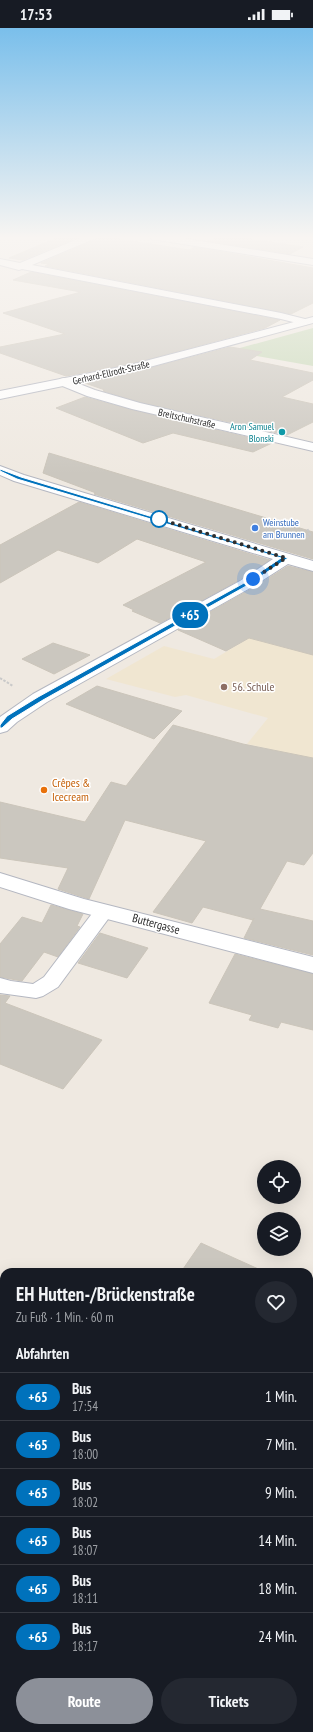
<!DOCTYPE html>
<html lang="de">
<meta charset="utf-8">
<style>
:root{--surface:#171b24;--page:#242831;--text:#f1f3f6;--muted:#9ea1a6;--line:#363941;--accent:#8c9099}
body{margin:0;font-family:"PT Sans Narrow",sans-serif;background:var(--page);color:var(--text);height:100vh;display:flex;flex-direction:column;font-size:15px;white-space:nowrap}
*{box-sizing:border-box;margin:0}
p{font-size:13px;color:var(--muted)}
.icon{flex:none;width:22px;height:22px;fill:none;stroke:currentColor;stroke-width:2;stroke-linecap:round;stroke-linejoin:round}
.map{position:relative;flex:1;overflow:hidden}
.details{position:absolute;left:0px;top:1240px;width:313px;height:464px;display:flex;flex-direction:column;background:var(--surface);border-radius:12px 12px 0 0;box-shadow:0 4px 16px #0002}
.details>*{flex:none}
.badge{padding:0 8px;border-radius:13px;font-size:14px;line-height:26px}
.buttons{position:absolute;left:257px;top:1132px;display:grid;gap:8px}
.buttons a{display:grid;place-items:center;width:44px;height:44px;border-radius:50%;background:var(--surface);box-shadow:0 4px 16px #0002;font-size:20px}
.you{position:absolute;width:20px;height:20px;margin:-10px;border:3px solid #fff;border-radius:50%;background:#1a73e8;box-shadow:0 0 0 6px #1a73e833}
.map>.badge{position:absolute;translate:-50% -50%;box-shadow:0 0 0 2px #fff}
h2{padding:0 16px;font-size:15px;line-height:36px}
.round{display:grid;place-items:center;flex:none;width:42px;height:42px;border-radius:21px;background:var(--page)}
.headline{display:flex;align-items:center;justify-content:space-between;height:68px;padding:0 16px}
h1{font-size:19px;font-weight:800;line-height:30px}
.action{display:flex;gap:8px;margin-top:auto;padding:8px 16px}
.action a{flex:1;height:46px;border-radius:24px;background:var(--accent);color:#fff;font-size:16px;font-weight:800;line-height:46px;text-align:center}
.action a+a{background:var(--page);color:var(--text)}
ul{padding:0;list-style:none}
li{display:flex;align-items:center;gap:12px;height:48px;padding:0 16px;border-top:1px solid var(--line)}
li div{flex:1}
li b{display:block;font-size:15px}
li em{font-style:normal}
li .badge{min-width:44px;font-weight:700;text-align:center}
.status{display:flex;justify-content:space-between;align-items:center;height:28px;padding:0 20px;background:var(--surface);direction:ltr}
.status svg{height:11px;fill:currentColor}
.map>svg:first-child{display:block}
</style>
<div class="status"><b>17:53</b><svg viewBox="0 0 49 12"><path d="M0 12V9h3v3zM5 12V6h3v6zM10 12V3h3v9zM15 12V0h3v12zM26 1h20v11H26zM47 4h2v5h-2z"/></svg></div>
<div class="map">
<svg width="313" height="1704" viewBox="0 0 313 1704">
<rect width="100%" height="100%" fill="#efe9e1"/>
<!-- education -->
<path fill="#f0e6d1" d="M 313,591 L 313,731 L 247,716 L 268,690 L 186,667 L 175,669 L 106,651 L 164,618 L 214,631 L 251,609 L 270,616 L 284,602 Z"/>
<!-- green -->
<path fill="#b6e59e" d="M 0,1607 L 4,1611 L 4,1700 L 95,1700 L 97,1704 L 0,1704 Z"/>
<!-- cemetery -->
<path fill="#c8d9b8" d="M 313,300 L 313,338 L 229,323 Z"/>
<!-- water -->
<g fill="#75cff0">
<path d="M 0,1413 L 4,1415 L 4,1611 L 0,1607 Z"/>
<path d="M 95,1700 L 276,1700 L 279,1704 L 97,1704 Z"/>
</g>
<!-- building -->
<g fill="#cbc7bf" stroke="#cbc5ba">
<path d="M 61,208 L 81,208 L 23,232 L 9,230 Z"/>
<path d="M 99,208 L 189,222 L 195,219 L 313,240 L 313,275 L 291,286 L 45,238 L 49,236 L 41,235 L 97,211 Z"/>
<path d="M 220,208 L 232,208 L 303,219 L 290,226 L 209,213 Z"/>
<path d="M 31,244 L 280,292 L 265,300 L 130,336 L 66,348 L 0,325 L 0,319 L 65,306 L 3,285 L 81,264 L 13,252 Z"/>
<path d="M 230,319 L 262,324 L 250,332 L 313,345 L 313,352 L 282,369 L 313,376 L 313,394 L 287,407 L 140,374 L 103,363 L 105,362 L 85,355 L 131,345 Z"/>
<path d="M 85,369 L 132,382 L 272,415 L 253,424 L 173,405 L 143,415 L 56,380 Z"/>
<path d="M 49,425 L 313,504 L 313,531 L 94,466 L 96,465 L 43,445 Z"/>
<path d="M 79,474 L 270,532 L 239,552 L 160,595 L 132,583 L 134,582 L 123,577 L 206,534 L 137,511 L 98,535 L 58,522 L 0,555 L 0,517 Z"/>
<path d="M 288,538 L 313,544 L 313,627 L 249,610 L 226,623 L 178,602 L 253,560 Z"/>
<path d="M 53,615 L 90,627 L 54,646 L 22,631 Z"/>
<path d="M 97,658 L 182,683 L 154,711 L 66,676 Z"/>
<path d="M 173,697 L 243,716 L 313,730 L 313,825 L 304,837 L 287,833 L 260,881 L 313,893 L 313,927 L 244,910 L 254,890 L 253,892 L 203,879 L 192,895 L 153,884 L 206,813 L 125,792 L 89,871 L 58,861 L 68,840 L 0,830 L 0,774 L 85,794 L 111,754 L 126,758 Z"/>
<path d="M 51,877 L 83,886 L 77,898 L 80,899 L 58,929 L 44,924 L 22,953 L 0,949 L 0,916 L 22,889 L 42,895 Z"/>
<path d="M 100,905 L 148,920 L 127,950 L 78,935 Z"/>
<path d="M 235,926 L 313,946 L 313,1002 L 281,994 L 278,1000 L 249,992 L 252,987 L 209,975 Z"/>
<path d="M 0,967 L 10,968 L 5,975 L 102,1012 L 63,1061 L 0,1036 Z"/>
<path d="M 201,1215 L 265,1244 L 181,1244 Z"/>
</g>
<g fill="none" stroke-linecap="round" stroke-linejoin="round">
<defs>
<path id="service" d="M 104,877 L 111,879 L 114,883 L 58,959 L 43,968 L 36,970 L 0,965 L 0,950 L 11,953 L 33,956 L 44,949 L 97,879 Z"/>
<g id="minor">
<path d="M 85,208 L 98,208 L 96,210 L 32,237 L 281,285 L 309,292 L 311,294 L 305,297 L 281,291 L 22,241 L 19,242 L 0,237 L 0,231 L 20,235 Z"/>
<path d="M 147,208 L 169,208 L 313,231 L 313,237 L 152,211 Z"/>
<path d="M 64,350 L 95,362 L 140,375 L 313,415 L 313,423 L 132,381 L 87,368 L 60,357 L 58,354 L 60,351 Z"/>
<path d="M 0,845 L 84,871 L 313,929 L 313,945 L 69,881 L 0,859 Z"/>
</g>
<g id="secondary">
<path d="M 313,289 L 313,295 L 131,344 L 0,371 L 0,363 L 130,337 Z"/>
<path d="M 0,438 L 24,447 L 313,533 L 313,543 L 288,536 L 252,559 L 47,674 L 17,694 L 7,703 L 0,705 L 0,689 L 33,666 L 240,553 L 273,531 L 14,453 L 0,447 Z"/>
</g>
</defs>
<!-- service casing -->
<use href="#service" stroke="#b4b7c1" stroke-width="2"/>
<!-- minor casing -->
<use href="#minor" stroke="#b4b7c1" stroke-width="2"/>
<!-- secondary casing -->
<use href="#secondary" stroke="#b4b7c1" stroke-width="2"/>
<!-- path -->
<g stroke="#c9c9c9" stroke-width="2" stroke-dasharray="2.5 1.5" stroke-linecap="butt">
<path d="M 303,511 L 310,507 L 307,500"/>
<path d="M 0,650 L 13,658"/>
</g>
<!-- service -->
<use href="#service" fill="#fff" fill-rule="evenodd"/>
<!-- minor -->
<use href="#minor" fill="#fff" fill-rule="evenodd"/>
<!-- secondary -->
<use href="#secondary" fill="#fff" fill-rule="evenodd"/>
</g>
<!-- sky -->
<linearGradient id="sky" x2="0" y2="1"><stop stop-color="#7abfeb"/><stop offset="0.47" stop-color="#f8f5f2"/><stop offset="1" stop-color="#f8f5f2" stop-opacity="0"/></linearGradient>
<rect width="313" height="446" fill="url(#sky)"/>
<!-- line -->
<path fill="#0072bc" stroke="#fff" d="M 0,441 L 21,449 L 288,530 L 248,557 L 43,672 L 12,691 L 2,700 L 0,700 L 0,697 L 7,688 L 38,669 L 244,555 L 281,530 L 17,451 L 0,443 Z"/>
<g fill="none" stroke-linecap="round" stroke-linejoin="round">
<!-- walk -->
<path stroke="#2e2e2e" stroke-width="4" stroke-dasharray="0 7.2" d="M 159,491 L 286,530 L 253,551"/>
</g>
<!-- markers -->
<circle fill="#0f9aa8" stroke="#fff" stroke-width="1.5" cx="282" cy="404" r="4"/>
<circle fill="#fff" stroke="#0072bc" stroke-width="2" cx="159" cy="491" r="8"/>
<circle fill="#3f7fe0" stroke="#fff" stroke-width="1.5" cx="255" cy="500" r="4"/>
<circle fill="#8d6e63" stroke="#fff" stroke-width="1.5" cx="224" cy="659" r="4"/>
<circle fill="#e8710a" stroke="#fff" stroke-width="1.5" cx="44" cy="762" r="4"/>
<g text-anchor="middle" stroke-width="3" stroke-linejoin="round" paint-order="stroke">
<!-- far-street labels -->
<g font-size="10" fill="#2e2e2e" stroke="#fff">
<text transform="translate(111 344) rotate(-13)" y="4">Gerhard-Ellrodt-Straße</text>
<text transform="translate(187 390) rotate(13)" y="4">Breitschuhstraße</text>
</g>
<!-- far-culture labels -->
<g font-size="10" fill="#0d838f" stroke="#fff" text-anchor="end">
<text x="274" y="402">Aron Samuel<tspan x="274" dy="12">Blonski</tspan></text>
</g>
<!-- far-shop labels -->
<g font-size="10" fill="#366cbe" stroke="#fff" text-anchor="start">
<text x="263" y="498">Weinstube<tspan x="263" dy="12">am Brunnen</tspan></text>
</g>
<!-- education labels -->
<g font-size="12" fill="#785e54" stroke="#fff" text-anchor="start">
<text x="232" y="663">56. Schule</text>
</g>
<!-- food labels -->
<g font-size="12" fill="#c56008" stroke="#fff" text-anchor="start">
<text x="52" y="759">Crêpes &amp;<tspan x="52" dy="14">Icecream</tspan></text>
</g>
<!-- street labels -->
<g font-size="12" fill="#2e2e2e" stroke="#fff">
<text transform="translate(156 896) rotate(15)" y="4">Buttergasse</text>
</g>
</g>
</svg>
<div class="buttons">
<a><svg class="icon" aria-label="locate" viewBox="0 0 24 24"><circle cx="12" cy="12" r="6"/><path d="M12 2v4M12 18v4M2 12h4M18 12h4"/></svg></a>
<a><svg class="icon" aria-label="layers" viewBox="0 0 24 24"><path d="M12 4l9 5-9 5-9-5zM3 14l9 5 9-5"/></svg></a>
</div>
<div class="you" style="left:253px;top:551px"></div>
<b class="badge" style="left:190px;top:587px;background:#0072bc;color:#fff">+65</b>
<section class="details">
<div class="headline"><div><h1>EH Hutten-/Brückenstraße</h1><p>Zu Fuß · 1 Min. · 60 m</p></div><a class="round"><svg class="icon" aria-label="heart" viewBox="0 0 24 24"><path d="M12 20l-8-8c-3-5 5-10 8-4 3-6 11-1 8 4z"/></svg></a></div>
<h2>Abfahrten</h2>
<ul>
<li><span class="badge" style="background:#0072bc;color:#fff">+65</span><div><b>Bus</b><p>17:54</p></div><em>1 Min.</em></li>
<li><span class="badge" style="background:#0072bc;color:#fff">+65</span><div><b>Bus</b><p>18:00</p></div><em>7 Min.</em></li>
<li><span class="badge" style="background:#0072bc;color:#fff">+65</span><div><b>Bus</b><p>18:02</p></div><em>9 Min.</em></li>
<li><span class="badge" style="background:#0072bc;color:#fff">+65</span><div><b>Bus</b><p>18:07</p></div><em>14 Min.</em></li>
<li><span class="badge" style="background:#0072bc;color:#fff">+65</span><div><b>Bus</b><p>18:11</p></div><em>18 Min.</em></li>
<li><span class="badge" style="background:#0072bc;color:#fff">+65</span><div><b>Bus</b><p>18:17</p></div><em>24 Min.</em></li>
</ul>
<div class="action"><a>Route</a><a>Tickets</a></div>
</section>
</div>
